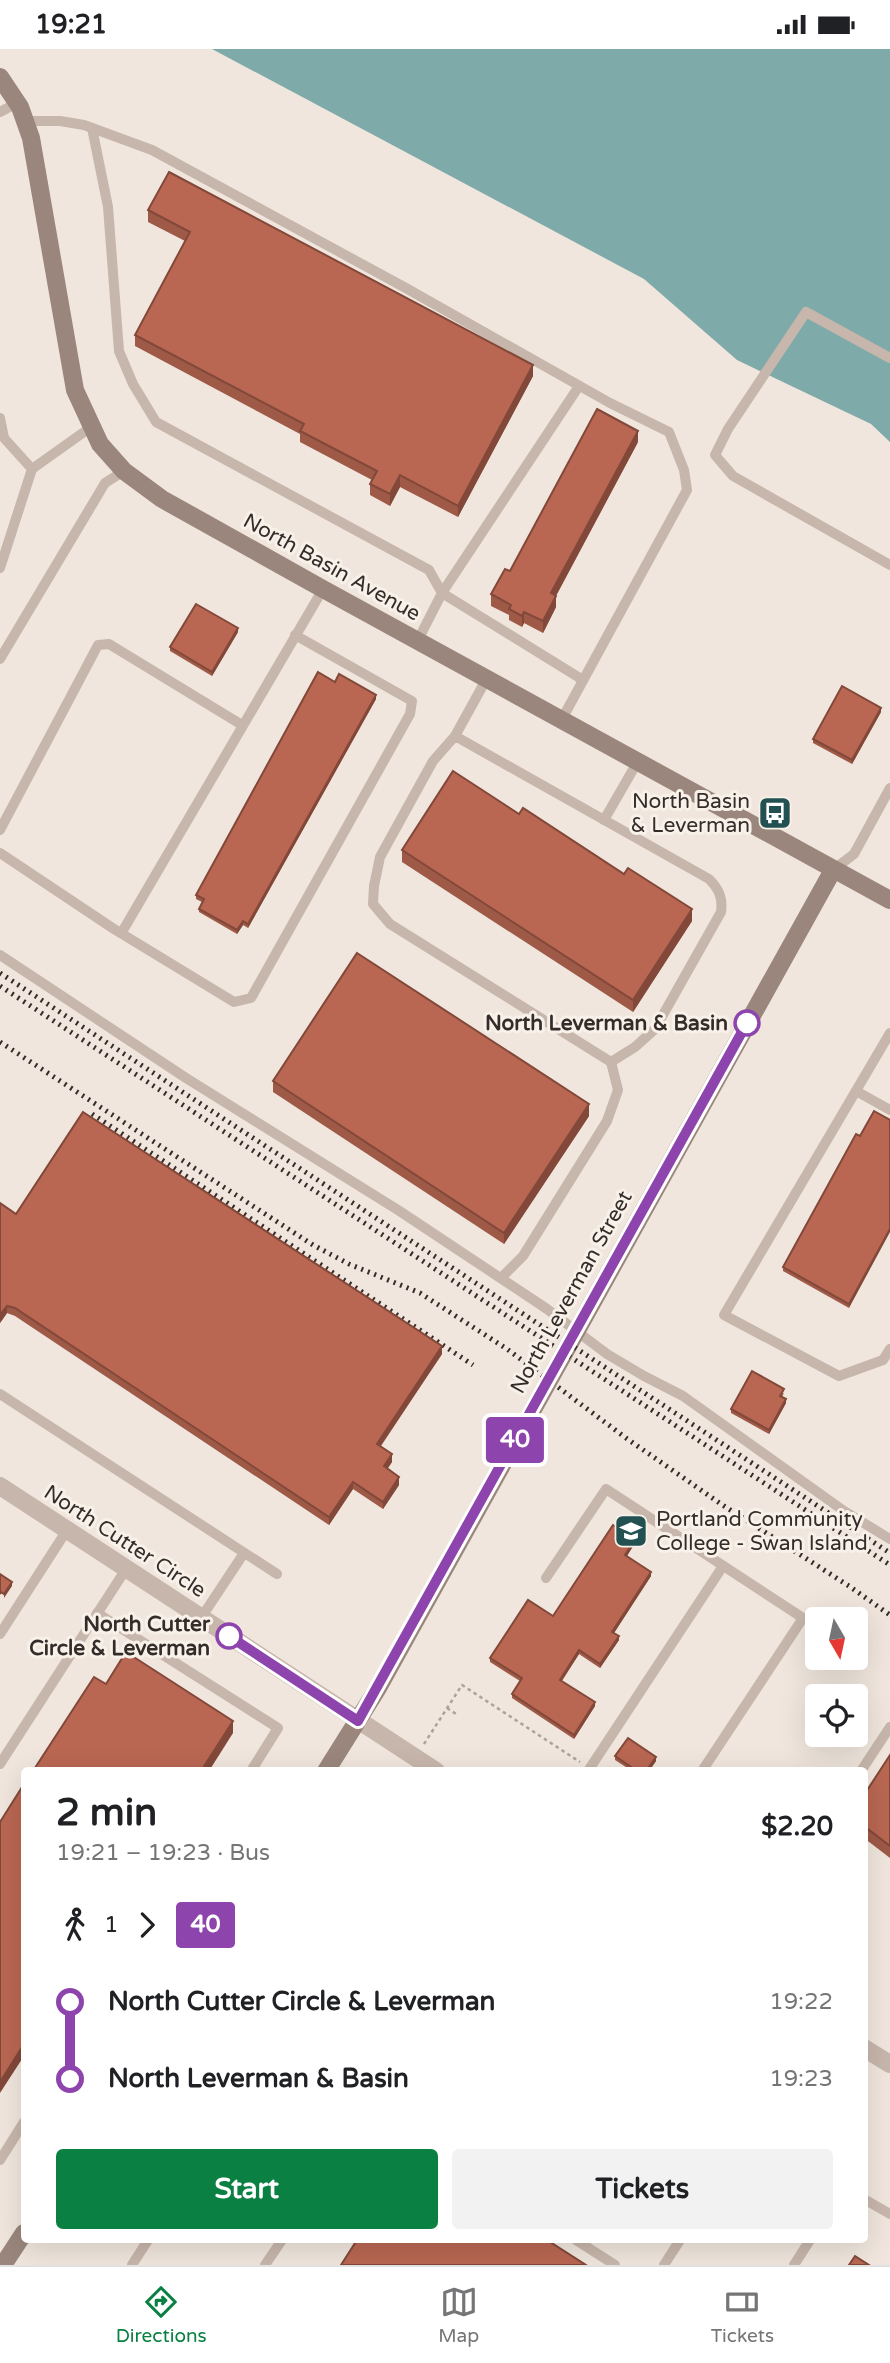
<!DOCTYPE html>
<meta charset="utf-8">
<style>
:root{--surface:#fff;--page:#f2f2f2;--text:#202124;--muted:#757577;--line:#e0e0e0;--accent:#0b8043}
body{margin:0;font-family:"Varela Round",sans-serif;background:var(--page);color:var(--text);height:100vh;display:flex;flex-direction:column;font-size:26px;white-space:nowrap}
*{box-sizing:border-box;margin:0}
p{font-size:23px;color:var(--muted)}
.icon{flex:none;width:38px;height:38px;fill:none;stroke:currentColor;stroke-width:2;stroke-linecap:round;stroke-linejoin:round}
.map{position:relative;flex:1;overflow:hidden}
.drawer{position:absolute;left:21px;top:1718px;width:847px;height:476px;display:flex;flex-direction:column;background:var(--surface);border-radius:7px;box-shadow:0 7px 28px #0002}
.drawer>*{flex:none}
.badge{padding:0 14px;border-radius:5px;font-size:24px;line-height:46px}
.needle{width:46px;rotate:171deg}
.fabs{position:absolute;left:805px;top:1558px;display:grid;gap:14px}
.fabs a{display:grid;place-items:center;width:63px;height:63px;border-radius:7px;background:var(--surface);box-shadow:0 7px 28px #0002;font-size:35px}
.map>.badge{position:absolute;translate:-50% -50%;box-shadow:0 0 0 4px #fff}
.legs{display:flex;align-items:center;gap:10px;height:77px;padding:0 35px;font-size:23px}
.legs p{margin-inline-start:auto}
.summary{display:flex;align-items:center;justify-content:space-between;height:119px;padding:0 35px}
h1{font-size:38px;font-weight:800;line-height:52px}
.action{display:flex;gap:14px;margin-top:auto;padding:14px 35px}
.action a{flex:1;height:80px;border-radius:7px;background:var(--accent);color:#fff;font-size:28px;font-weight:800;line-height:80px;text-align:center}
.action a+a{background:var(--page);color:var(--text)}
ul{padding:0 35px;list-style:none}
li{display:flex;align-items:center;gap:24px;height:77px;font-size:26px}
li i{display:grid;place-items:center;width:10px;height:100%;margin:0 9px;background:currentColor}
li i::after{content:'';width:18px;height:18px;margin:-9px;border:5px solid;border-radius:50%;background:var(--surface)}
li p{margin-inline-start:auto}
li:first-child i{background:linear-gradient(#0000 50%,currentColor 0)}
li:last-child i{background:linear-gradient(currentColor 50%,#0000 0)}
.status{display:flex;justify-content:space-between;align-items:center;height:49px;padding:0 35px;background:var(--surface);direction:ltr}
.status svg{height:19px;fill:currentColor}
.tab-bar{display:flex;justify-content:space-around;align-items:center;height:98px;border-top:2px solid var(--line);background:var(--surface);font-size:19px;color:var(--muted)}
.tab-bar a{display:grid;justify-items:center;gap:4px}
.tab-bar .current{color:var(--accent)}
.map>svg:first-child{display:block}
</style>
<div class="status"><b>19:21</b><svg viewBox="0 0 49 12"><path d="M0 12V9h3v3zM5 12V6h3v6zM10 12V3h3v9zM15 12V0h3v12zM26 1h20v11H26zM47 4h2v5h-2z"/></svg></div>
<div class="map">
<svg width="890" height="2216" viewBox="0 0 890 2216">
<rect width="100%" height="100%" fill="#f0e6dd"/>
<!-- water -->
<path fill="#7faaaa" d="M 212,0 L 890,0 L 890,393 L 871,375 L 737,311 L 644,230 Z"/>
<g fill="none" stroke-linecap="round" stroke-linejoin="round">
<!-- path -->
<g stroke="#b2a095" stroke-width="2.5" stroke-dasharray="3.5 3.5" stroke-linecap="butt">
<path d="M 447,1659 L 456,1665"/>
<path d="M 424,1695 L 462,1636 L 580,1713"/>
</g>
<!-- lane -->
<g stroke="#c7b6ab" stroke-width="10">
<path d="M 0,63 L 17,54"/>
<path d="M 26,72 L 60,72 L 84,76 L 152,101 L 404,238 L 610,354 L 669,383 L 684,421 L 687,441 L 562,670"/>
<path d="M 92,79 L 108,158 L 119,302 L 133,335 L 156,373 L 429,521 L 442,544 L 418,591"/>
<path d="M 890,309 L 806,263 L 728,380 L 715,406 L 733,427 L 890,516"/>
<path d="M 579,337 L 442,544 L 583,631"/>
<path d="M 0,369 L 4,389 L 32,420 L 91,378"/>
<path d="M 0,519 L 32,420"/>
<path d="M 0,610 L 105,434 L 124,422"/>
<path d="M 455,687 L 709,830 C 719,840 723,849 721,863 L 655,980 L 635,998 L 611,1013 L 390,875 L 373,855 L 374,837 L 380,808 L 433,712 Z"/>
<path d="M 455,687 L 487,629"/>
<path d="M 604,771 L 638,712"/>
<path d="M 0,781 L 98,596 L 109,595 L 242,676"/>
<path d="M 0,804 L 114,880 L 234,953 L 251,949 L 410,665 L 412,652 L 295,586"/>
<path d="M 833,821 L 854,805 L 890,739"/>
<path d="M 122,883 L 323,540"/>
<path d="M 0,906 L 186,1029 L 398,1161 L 547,1260 L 607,1305 L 644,1327 L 683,1347 L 844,1462 L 890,1490"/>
<path d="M 890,984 L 724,1266 L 839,1327 L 883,1311 L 890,1300"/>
<path d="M 856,1042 L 890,1061"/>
<path d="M 501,1229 L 523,1207 L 607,1072 L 618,1041 L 611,1013"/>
<path d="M 0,1345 L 277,1525"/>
<path d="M 546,1529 L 606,1440 L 803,1569 L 702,1722"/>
<path d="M 97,1564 L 278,1679 L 251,1722"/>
<path d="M 201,1569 L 244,1504"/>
<path d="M 0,1585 L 67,1481"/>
<path d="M 0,1715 L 126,1520"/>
<path d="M 588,1722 L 723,1517"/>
<path d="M 861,1722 L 890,1678"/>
<path d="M 0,2111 L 24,2073"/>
<path d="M 864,2150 L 890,2165"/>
<path d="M 576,2191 L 615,2216"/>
<path d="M 132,2216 L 148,2191"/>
<path d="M 265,2216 L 282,2191"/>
<path d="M 664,2216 L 680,2191"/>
<path d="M 794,2216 L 810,2191"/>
</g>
<!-- street -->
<g stroke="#c7b6ab" stroke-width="18">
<path d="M 0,1437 L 436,1722"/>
<path d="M 864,1999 L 890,2015"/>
</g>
<!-- secondary -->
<g stroke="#9a867c" stroke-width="18">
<path d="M 0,28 L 20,58 L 31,89 L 75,341 L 100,395 L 124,422 L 162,450 L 323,540 L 890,851"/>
<path d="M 326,1722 L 378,1639 L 833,821"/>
<path d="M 3,2216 L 24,2184"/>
</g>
<!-- rail -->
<g stroke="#352c29" stroke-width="5" stroke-dasharray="2 5" stroke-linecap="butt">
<path d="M 0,924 L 890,1504"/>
<path d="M 0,937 L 890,1516"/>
<path d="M 0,993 L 313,1196 L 349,1215 L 420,1244 L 507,1300 L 626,1389 L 721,1455 L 849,1537 L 890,1566"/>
<path d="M 92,1065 L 473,1316"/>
</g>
</g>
<!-- wall -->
<g fill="#9f5947">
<path d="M 148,161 L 533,327 L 458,468 L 400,438 L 390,457 L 370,446 L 370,435 L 372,431 L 300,393 L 300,385 L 135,297 L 135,286 L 185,192 L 148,173 Z"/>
<path d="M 638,393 L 556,547 L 556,558 L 543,584 L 524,574 L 522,578 L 509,571 L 509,566 L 491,557 L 491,545 L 510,522 Z"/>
<path d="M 238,583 L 212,627 L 170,602 L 170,598 Z"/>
<path d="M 335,633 L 376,650 L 248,879 L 243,876 L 237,885 L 199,863 L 199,860 L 202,853 L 196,850 L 196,846 Z"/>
<path d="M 881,663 L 852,715 L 813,694 L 813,690 Z"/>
<path d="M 519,765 L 624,825 L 692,872 L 633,963 L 402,813 L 402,801 Z"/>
<path d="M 273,1032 L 589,1067 L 504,1195 L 273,1043 Z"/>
<path d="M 860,1087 L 849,1259 L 783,1222 L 783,1218 Z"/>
<path d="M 16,1165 L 442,1305 L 381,1397 L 392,1413 L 387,1420 L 399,1436 L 383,1460 L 353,1440 L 329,1476 L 15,1267 L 7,1264 L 0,1274 Z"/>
<path d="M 784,1344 L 782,1348 L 786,1354 L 769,1385 L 731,1364 L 731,1360 Z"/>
<path d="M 635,1494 L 627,1507 L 651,1527 L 614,1584 L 619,1591 L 600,1619 L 579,1605 L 562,1632 L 595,1657 L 574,1690 L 512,1649 L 512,1645 L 520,1632 L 490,1613 L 490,1609 L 553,1567 Z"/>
<path d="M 890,1706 L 890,1809 L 864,1789 L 864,1746 Z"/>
<path d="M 615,1707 L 656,1712 L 649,1722 L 632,1722 L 615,1711 Z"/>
</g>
<!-- shaded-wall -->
<g fill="#824839">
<path d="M 533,316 L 533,327 L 458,468 L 458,457 Z"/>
<path d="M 638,382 L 638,393 L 551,556 L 551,544 Z"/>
<path d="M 400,426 L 400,438 L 390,457 L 390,445 Z"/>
<path d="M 556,547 L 556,558 L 543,584 L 543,572 Z"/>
<path d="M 524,563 L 524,574 L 522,578 L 522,567 Z"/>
<path d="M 238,579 L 238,583 L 212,627 L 212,623 Z"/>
<path d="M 376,646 L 376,650 L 248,879 L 248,875 Z"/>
<path d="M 881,659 L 881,663 L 852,715 L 852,711 Z"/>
<path d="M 692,860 L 692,872 L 633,963 L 633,951 Z"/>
<path d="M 243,872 L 243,876 L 237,885 L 237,881 Z"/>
<path d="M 589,1055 L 589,1067 L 504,1195 L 504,1184 Z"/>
<path d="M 890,1180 L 890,1183 L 849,1259 L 849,1255 Z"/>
<path d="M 7,1257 L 7,1264 L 0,1274 L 0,1266 Z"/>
<path d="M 442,1297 L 442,1305 L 377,1402 L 377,1395 Z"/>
<path d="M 786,1350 L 786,1354 L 769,1385 L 769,1381 Z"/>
<path d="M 392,1405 L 392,1413 L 384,1425 L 384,1417 Z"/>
<path d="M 399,1428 L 399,1436 L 383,1460 L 383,1453 Z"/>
<path d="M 353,1433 L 353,1440 L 329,1476 L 329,1468 Z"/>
<path d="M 635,1490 L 635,1494 L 625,1510 L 625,1506 Z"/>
<path d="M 651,1523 L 651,1527 L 612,1587 L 612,1583 Z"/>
<path d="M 12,1533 L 12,1537 L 4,1549 L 4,1545 Z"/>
<path d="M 619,1587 L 619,1591 L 600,1619 L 600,1615 Z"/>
<path d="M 579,1601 L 579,1605 L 560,1634 L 560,1631 Z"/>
<path d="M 595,1653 L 595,1657 L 574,1690 L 574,1686 Z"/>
<path d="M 233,1672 L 233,1684 L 209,1722 L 201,1722 Z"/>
<path d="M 656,1708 L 656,1712 L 649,1722 L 646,1722 Z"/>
<path d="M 24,1995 L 24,2007 L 0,2044 L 0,2033 Z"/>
</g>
<!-- building -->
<g fill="#b96752" stroke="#824839" stroke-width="2">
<path d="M 169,123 L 533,316 L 458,457 L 400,426 L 390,445 L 370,435 L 377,422 L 300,382 L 304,375 L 135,286 L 190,183 L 148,161 Z"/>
<path d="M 597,360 L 638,382 L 551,544 L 556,547 L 543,572 L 524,563 L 522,567 L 509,560 L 511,556 L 491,545 L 505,520 L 510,522 Z"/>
<path d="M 196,555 L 238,579 L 212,623 L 170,598 Z"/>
<path d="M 318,623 L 335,633 L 339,625 L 376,646 L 248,875 L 243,872 L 237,881 L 199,860 L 204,850 L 196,846 Z"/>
<path d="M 842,637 L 881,659 L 852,711 L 813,690 Z"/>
<path d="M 453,722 L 519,765 L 523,759 L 624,825 L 628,819 L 692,860 L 633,951 L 402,801 Z"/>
<path d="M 357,904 L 589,1055 L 504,1184 L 273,1032 Z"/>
<path d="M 874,1062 L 890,1071 L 890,1180 L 849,1255 L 783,1218 L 856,1085 L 860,1087 Z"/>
<path d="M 83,1063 L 442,1297 L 377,1395 L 392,1405 L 384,1417 L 399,1428 L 383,1453 L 353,1433 L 329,1468 L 15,1259 L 7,1257 L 0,1266 L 0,1154 L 16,1165 Z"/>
<path d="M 752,1322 L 784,1340 L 780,1347 L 786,1350 L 769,1381 L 731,1360 Z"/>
<path d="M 613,1476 L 635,1490 L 625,1506 L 651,1523 L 612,1583 L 619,1587 L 600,1615 L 579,1601 L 560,1631 L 595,1653 L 574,1686 L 512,1645 L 522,1629 L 490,1609 L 528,1551 L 553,1567 Z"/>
<path d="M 0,1525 L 12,1533 L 4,1545 L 1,1543 L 0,1545 Z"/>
<path d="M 126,1603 L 233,1672 L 201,1722 L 33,1722 L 94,1628 L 106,1635 Z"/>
<path d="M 628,1689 L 656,1708 L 646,1722 L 637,1722 L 615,1707 Z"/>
<path d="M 890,1706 L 890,1797 L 864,1777 L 864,1746 Z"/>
<path d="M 24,1735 L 24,1995 L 0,2033 L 0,1773 Z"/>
<path d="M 357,2191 L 547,2191 L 586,2216 L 341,2216 Z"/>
<path d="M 855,2207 L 869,2216 L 849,2216 Z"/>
</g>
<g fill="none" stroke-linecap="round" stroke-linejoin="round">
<defs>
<path id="line-1" d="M 229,1587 L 358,1672 L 747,974"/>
</defs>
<!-- line-1 casing -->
<use href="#line-1" stroke="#fff" stroke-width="16"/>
<!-- line-1 -->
<use href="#line-1" stroke="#8e44ad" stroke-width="10"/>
</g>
<!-- icons -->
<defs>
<symbol id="bus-square" viewBox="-11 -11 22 22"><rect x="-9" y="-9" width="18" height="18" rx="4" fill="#235152" stroke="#f8f1e9"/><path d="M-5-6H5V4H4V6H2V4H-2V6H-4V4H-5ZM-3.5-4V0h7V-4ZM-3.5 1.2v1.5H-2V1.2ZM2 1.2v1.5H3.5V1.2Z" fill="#fff"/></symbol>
<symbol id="university-square" viewBox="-11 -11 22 22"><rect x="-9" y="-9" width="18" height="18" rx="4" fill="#235152" stroke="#f8f1e9"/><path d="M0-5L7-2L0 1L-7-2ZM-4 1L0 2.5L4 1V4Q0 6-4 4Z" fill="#fff"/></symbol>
</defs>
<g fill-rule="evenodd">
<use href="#bus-square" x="756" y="745" width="38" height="38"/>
<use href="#university-square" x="612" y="1463" width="38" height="38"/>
</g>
<!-- markers -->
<g fill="#fff" stroke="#8e44ad" stroke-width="3.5">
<circle cx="747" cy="974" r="12"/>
<circle cx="229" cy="1587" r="12"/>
</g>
<g text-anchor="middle" stroke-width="6" stroke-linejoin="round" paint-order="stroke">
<!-- street labels -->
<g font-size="21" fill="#352c29" stroke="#f8f1e9">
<text transform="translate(332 518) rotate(29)" y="7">North Basin Avenue</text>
<text transform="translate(571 1243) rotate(-61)" y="7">North Leverman Street</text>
<text transform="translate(125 1492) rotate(33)" y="7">North Cutter Circle</text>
</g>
<!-- poi labels -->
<g font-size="21" fill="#352c29" stroke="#f8f1e9" text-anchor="end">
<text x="750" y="759">North Basin<tspan x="750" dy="24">&amp; Leverman</tspan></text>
<text x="656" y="1477" text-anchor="start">Portland Community<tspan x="656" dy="24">College - Swan Island</tspan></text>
</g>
<!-- stop labels -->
<g font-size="21" font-weight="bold" fill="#352c29" stroke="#f8f1e9" text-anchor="end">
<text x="728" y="981">North Leverman &amp; Basin</text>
<text x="210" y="1582">North Cutter<tspan x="210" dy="24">Circle &amp; Leverman</tspan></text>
</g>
</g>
</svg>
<div class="fabs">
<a><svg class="needle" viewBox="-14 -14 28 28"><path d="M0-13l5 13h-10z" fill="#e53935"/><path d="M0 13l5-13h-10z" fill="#757577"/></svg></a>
<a><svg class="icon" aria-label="locate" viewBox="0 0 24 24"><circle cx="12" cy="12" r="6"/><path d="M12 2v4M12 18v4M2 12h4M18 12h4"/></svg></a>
</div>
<b class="badge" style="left:515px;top:1391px;background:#8e44ad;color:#fff">40</b>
<section class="drawer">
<div class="summary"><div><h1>2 min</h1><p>19:21 – 19:23 · Bus</p></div><b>$2.20</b></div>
<div class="legs"><svg class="icon" aria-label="walk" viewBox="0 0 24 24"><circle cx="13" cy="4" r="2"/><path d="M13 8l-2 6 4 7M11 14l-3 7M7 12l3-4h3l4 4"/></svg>1<svg class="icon" aria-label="forward" viewBox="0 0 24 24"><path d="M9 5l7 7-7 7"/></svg><b class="badge" style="background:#8e44ad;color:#fff">40</b></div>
<ul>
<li><i style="color:#8e44ad"></i><b>North Cutter Circle &amp; Leverman</b><p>19:22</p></li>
<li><i style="color:#8e44ad"></i><b>North Leverman &amp; Basin</b><p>19:23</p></li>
</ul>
<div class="action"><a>Start</a><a>Tickets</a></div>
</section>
</div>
<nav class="tab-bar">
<a class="current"><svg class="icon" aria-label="directions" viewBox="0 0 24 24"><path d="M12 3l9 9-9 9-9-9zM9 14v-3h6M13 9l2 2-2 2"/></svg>Directions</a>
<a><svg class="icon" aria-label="map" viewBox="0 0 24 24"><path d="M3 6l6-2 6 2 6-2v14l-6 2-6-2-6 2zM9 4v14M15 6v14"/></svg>Map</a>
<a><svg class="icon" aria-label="tickets" viewBox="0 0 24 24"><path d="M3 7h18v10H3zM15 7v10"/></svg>Tickets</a>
</nav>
